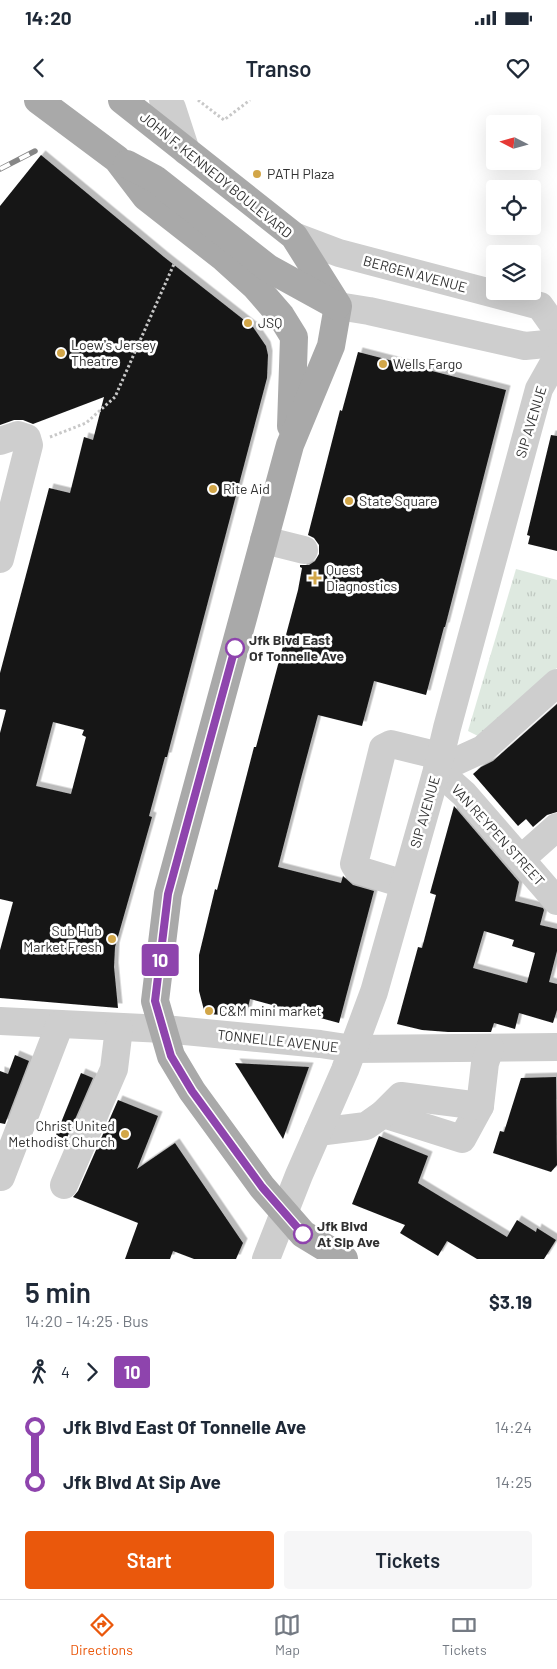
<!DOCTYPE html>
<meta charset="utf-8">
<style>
:root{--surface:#fff;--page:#f6f6f7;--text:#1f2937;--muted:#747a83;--line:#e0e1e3;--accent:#ea580c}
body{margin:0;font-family:Barlow,sans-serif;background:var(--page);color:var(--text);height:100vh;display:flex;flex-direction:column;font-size:19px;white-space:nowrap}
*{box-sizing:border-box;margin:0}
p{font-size:16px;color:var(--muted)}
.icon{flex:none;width:28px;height:28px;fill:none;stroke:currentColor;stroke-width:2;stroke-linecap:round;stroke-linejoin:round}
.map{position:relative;height:1159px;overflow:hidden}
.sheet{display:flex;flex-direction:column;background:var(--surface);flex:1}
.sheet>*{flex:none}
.badge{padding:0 10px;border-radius:4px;font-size:18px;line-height:32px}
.needle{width:32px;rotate:276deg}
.controls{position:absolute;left:486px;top:15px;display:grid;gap:10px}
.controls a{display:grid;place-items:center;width:55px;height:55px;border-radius:5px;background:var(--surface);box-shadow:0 5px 20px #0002;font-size:25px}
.map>.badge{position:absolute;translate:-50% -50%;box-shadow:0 0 0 2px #fff}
.legs{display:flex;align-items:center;gap:8px;height:55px;padding:0 25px;font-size:16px}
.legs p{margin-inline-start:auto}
.overview{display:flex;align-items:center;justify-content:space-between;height:85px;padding:0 25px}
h1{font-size:28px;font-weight:600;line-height:38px}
.action{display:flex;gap:10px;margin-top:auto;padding:10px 25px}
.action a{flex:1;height:58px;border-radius:5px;background:var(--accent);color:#fff;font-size:20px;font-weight:600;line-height:58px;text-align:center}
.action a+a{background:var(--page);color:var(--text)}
ul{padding:0 25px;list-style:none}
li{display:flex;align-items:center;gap:18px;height:55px;font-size:19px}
li i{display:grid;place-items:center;width:8px;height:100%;margin:0 6px;background:currentColor}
li i::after{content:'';width:12px;height:12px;margin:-6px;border:4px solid;border-radius:50%;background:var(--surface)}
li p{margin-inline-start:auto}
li:first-child i{background:linear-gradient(#0000 50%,currentColor 0)}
li:last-child i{background:linear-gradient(currentColor 50%,#0000 0)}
.status{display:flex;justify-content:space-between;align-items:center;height:35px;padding:0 25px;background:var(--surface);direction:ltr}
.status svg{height:14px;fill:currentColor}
header{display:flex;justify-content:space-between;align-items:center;height:65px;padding:0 25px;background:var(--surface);font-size:22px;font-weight:600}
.tab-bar{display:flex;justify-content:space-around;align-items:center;height:70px;border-top:1px solid var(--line);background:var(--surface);font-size:14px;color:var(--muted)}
.tab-bar a{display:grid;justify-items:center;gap:2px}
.tab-bar .selected{color:var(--accent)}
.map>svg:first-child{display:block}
</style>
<div class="status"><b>14:20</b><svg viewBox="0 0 49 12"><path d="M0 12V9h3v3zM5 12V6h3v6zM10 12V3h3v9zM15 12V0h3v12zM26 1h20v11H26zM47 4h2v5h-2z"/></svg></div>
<header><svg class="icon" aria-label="back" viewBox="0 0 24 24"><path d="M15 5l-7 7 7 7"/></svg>Transo<svg class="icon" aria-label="heart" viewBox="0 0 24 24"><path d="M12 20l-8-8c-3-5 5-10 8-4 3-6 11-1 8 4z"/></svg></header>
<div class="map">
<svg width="557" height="1159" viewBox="0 0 557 1159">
<defs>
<pattern id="park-tufts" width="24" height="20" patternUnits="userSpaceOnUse" patternTransform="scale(1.25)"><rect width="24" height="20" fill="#dee9e0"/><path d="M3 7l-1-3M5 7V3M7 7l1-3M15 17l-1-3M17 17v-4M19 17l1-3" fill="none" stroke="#bfc8c1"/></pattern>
<filter id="shadow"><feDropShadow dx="4.5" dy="-4.5" stdDeviation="0" flood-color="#0004"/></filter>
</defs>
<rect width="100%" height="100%" fill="#fff"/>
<!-- park -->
<path fill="url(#park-tufts)" d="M 516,469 L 557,480 L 557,568 L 478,636 L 468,631 Z"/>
<!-- building -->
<g fill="#181818" fill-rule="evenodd" filter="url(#shadow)">
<path d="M 41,55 L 164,157 L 253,227 L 266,246 L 268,255 L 267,278 L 167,657 L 165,657 L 149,716 L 152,717 L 115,847 L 114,867 L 118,908 L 0,898 L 0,850 L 13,802 L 0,799 L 0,633 L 6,610 L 0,609 L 0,573 L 49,388 L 70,393 L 84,337 L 93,340 L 104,297 L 33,324 L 23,320 L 14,320 L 0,325 L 0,106 ZM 53,622 L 84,630 L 82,635 L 86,637 L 71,694 L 36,686 Z"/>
<path d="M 358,252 L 506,290 L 445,527 L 444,527 L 426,595 L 374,581 L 362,626 L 318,615 L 300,682 L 278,767 L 341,783 L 343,776 L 353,785 L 374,791 L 339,923 L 250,899 L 246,916 L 205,914 L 199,891 L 199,855 L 215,789 L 217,790 L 254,647 L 256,647 L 298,490 L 302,468 L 300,467 L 300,465 L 309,465 L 315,461 L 319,454 L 319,445 L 314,438 L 308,435 L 340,310 L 342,311 Z"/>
<path d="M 551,335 L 557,336 L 557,451 L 528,444 L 530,436 L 527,435 Z"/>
<path d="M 557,604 L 557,712 L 547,715 L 533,727 L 526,719 L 518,726 L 473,674 L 481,667 L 493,661 Z"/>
<path d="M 454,706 L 519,782 L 515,801 L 543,808 L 544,810 L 540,825 L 557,829 L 557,851 L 549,882 L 557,884 L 557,910 L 553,923 L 519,913 L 515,929 L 494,923 L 491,932 L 448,932 L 422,930 L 397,924 L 418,847 L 422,848 L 436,795 L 430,793 ZM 484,831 L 514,840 L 512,846 L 535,853 L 527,883 L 473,868 Z"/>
<path d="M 15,955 L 29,961 L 5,1024 L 0,1023 L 0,971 L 8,974 Z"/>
<path d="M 235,963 L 309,967 L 283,1039 Z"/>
<path d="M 81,973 L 93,978 L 66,1040 L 56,1035 Z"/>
<path d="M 556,977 L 557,1065 L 551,1072 L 493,1053 L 500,1031 L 504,1032 L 521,978 Z"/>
<path d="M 118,1000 L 158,1016 L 137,1069 L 175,1043 L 243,1143 L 236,1159 L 194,1159 L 173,1151 L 170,1159 L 125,1159 L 138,1123 L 73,1097 L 78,1091 Z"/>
<path d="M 379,1036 L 428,1056 L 418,1083 L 507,1137 L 517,1120 L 536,1132 L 537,1128 L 556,1140 L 544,1159 L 477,1159 L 447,1141 L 438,1156 L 400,1133 L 405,1125 L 352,1104 Z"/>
</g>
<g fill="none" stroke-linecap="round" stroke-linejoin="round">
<!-- path -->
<g stroke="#c8c8c8" stroke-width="3" stroke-dasharray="2.5 2.5" stroke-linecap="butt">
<path d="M 198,0 L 224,20 L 250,0"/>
<path d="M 50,337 L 86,323 L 115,297 L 174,164"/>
</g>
<!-- minor -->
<g stroke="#cecece" stroke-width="28">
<path d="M 163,0 L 172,8 L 186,51"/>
<path d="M 294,136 L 339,153 L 540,206 L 557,230"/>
<path d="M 338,206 L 369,211 L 525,246 L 557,243"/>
<path d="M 0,341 L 18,335 L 27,338 L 29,345 L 0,459"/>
<path d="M 264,440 L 304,450"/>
<path d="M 557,583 L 483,649 L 437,670 L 464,694 L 557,801"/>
<path d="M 521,759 L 557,727"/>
<path d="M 404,784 L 358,770 L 354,764 L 383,648 L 391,644 L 440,656"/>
<path d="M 0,921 L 164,929 L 320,944 L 353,949 L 557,947"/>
<path d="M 383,1014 L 462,1039 L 480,1006"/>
<path d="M 318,1032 L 366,1026 L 383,1014 L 401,996 L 480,1006 L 485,963 L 490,948"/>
<path d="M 1,1077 L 60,924"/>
<path d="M 64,1085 L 114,969 L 119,928"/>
<path d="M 266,1159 L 299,1075 L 345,970 L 374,892 L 437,670 L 447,628 L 539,289 L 557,257"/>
</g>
<!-- major -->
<g stroke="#a9a9a9" stroke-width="28">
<path d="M 38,0 L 117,59 L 146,97 L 224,158 L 255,186 L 281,216 L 294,237 L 291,326"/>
<path d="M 122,0 L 294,136 L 338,206 L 331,246 L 290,345 L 168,794 L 155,901 L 171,956 L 192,991 L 262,1087 L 303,1134 L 344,1159"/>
<path d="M 127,64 L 155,79 L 268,168 L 337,206"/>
</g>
<defs>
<path id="rail" d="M 0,69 L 35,51"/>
</defs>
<!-- rail casing -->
<use href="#rail" stroke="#868686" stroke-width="5.5"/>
<!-- rail -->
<use href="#rail" stroke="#fff" stroke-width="4" stroke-dasharray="11" stroke-linecap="butt"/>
</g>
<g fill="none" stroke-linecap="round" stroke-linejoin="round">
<defs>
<path id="line-1" d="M 235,548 L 168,794 L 155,901 L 171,956 L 192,991 L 262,1087 L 303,1134"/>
</defs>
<!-- line-1 casing -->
<use href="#line-1" stroke="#fff" stroke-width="11"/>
<!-- line-1 -->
<use href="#line-1" stroke="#8e44ad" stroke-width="8"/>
</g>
<!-- markers -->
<g fill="#d2a648" stroke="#fff" stroke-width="2">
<circle cx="257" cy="74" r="5"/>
<circle cx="248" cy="223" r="5"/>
<circle cx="61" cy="253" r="5"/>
<circle cx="383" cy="264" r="5"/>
<circle cx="213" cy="389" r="5"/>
<circle cx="349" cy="401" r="5"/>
<path d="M312.5 470.5h5v5h5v5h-5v5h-5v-5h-5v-5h5z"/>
<circle cx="112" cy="839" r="5"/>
<circle cx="209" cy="911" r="5"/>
<circle cx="125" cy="1034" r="5"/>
</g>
<g fill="#fff" stroke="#8e44ad" stroke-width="2.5">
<circle cx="235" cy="548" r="9"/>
<circle cx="303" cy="1134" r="9"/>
</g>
<g text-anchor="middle" stroke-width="5" stroke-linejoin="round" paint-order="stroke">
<!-- poi labels -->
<g font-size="14" fill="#313131" stroke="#fff" text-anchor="start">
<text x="267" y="79">PATH Plaza</text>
<text x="258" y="228">JSQ</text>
<text x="71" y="250">Loew's Jersey<tspan x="71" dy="16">Theatre</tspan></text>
<text x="393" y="269">Wells Fargo</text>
<text x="223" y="394">Rite Aid</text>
<text x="359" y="406">State Square</text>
<text x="326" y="475">Quest<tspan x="326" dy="16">Diagnostics</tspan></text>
<text x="102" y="836" text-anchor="end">Sub Hub<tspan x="102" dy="16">Market Fresh</tspan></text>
<text x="219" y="916">C&amp;M mini market</text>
<text x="115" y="1031" text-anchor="end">Christ United<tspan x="115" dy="16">Methodist Church</tspan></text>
</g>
<!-- street labels -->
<g font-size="14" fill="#313131" stroke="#fff">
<text transform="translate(216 75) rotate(39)" y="5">JOHN F. KENNEDY BOULEVARD</text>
<text transform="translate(415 174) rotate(15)" y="5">BERGEN AVENUE</text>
<text transform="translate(531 322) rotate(-73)" y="5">SIP AVENUE</text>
<text transform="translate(425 712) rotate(-74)" y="5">SIP AVENUE</text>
<text transform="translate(498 735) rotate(48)" y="5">VAN REYPEN STREET</text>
<text transform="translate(278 941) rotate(6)" y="5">TONNELLE AVENUE</text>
</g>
<!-- stop labels -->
<g font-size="14" font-weight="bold" fill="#313131" stroke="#fff" text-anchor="start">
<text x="249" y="545">Jfk Blvd East<tspan x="249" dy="16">Of Tonnelle Ave</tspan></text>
<text x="317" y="1131">Jfk Blvd<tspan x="317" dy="16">At Sip Ave</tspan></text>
</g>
</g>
</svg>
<div class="controls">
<a><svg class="needle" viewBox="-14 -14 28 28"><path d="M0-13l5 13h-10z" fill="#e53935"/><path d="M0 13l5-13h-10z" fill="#747a83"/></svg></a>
<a><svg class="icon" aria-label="locate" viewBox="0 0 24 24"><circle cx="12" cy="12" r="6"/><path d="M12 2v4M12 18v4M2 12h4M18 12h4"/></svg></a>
<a><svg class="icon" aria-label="layers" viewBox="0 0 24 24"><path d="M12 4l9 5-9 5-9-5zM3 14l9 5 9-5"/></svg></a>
</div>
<b class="badge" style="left:160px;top:860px;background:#8e44ad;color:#fff">10</b>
</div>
<section class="sheet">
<div class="overview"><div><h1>5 min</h1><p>14:20 – 14:25 · Bus</p></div><b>$3.19</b></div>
<div class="legs"><svg class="icon" aria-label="walk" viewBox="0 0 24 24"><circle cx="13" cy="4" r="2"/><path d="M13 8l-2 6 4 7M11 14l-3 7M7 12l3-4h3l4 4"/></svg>4<svg class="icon" aria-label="forward" viewBox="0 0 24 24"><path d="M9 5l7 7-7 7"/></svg><b class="badge" style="background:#8e44ad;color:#fff">10</b></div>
<ul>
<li><i style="color:#8e44ad"></i><b>Jfk Blvd East Of Tonnelle Ave</b><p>14:24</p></li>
<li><i style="color:#8e44ad"></i><b>Jfk Blvd At Sip Ave</b><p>14:25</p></li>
</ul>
<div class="action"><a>Start</a><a>Tickets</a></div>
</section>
<nav class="tab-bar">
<a class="selected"><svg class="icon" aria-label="directions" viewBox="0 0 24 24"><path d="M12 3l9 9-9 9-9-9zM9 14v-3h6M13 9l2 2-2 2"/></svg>Directions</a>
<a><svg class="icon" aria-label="map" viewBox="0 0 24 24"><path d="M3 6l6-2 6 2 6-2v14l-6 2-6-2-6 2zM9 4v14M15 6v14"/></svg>Map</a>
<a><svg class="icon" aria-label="tickets" viewBox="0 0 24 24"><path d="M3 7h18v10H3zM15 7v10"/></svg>Tickets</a>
</nav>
